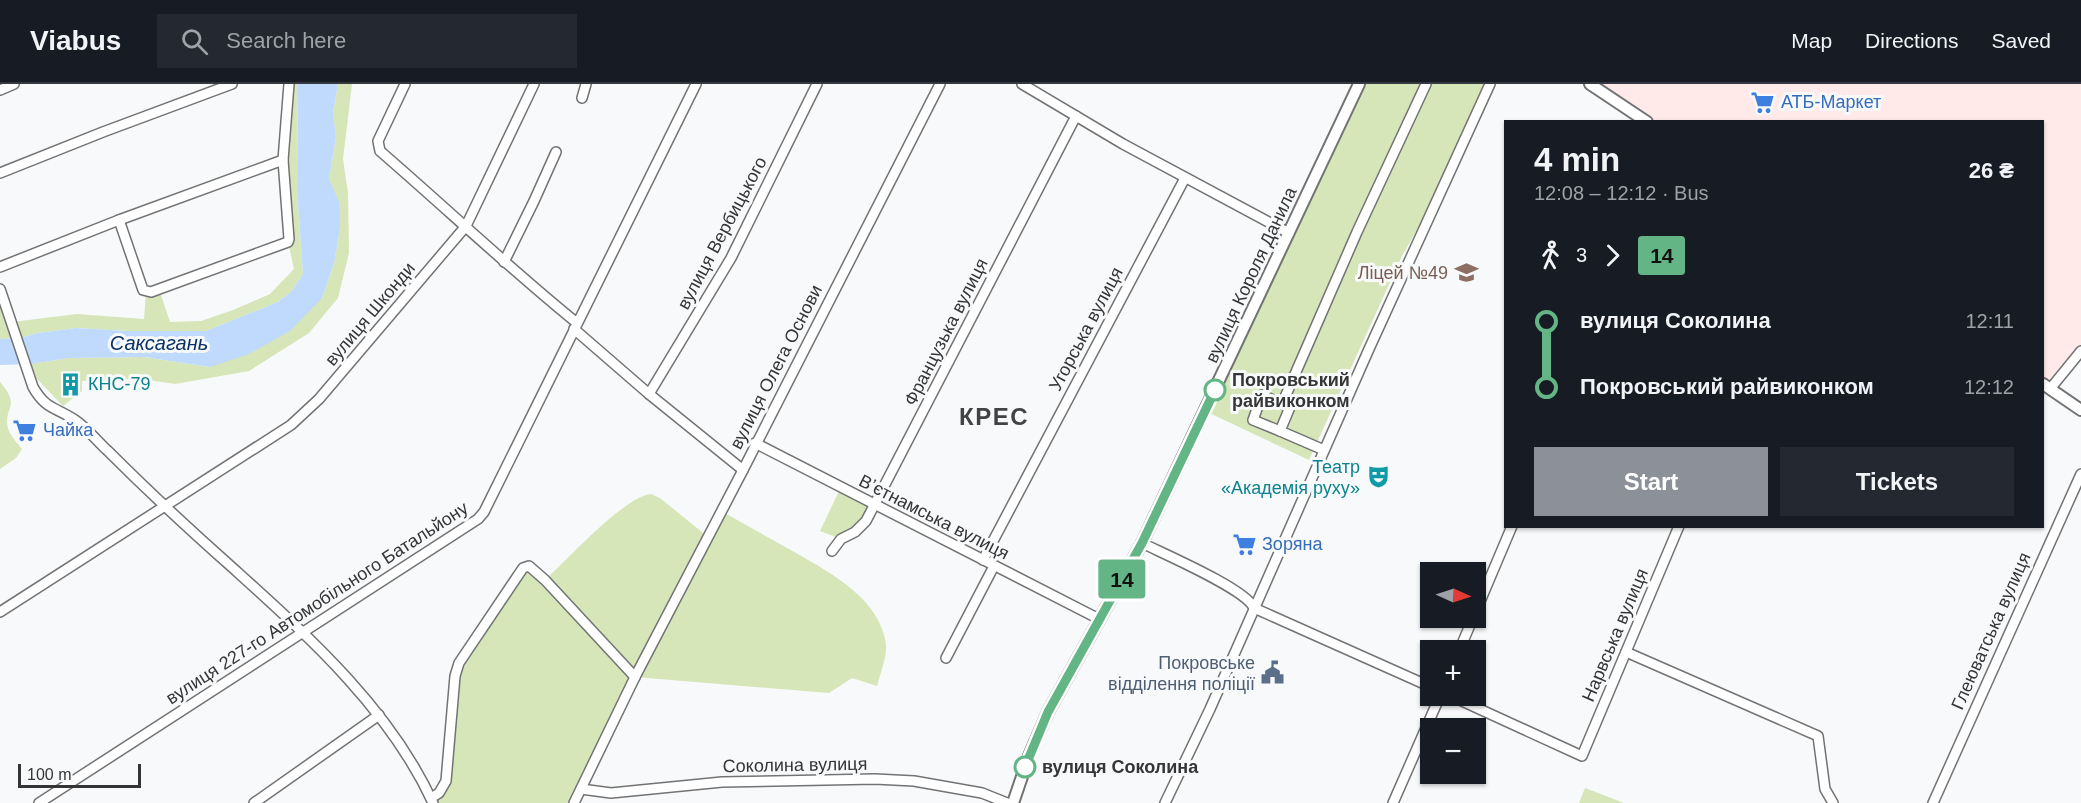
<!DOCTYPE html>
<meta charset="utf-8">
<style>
:root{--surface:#171b24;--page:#242831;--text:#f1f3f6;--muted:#9ea1a6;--line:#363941;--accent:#8c9099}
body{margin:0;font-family:Arial,sans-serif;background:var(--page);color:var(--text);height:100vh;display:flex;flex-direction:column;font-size:22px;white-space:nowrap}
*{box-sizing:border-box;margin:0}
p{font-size:20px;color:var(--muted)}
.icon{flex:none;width:33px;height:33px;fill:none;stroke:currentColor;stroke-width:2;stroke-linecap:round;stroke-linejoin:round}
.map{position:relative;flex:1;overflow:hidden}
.side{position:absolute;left:1504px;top:36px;width:540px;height:408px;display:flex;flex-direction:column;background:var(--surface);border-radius:0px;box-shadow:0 2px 4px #0004}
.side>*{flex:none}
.badge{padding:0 12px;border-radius:4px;font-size:21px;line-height:39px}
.needle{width:39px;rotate:93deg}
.controls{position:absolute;left:1420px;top:478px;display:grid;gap:12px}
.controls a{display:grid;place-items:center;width:66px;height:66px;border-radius:0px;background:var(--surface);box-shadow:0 2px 4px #0004;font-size:30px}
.scale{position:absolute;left:18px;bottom:15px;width:123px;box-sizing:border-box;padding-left:6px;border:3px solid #353536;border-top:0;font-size:16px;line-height:21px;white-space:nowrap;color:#353536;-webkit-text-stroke:4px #f8f9fa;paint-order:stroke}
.map>.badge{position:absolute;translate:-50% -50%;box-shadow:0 0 0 3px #fff}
.legs{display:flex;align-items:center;gap:9px;height:66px;padding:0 30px;font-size:20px}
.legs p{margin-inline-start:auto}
.summary{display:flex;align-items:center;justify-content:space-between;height:102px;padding:0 30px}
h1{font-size:33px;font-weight:700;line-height:45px}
.cta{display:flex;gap:12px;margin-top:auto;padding:12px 30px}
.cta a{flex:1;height:69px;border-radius:0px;background:var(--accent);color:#fff;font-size:24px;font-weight:700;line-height:69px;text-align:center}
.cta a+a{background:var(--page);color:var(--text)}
ul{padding:0 30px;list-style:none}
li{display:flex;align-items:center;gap:21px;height:66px;font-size:22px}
li i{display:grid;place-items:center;width:9px;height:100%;margin:0 8px;background:currentColor}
li i::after{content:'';width:15px;height:15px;margin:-8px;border:4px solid;border-radius:50%;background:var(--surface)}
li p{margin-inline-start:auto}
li:first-child i{background:linear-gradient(#0000 50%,currentColor 0)}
li:last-child i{background:linear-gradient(currentColor 50%,#0000 0)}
header{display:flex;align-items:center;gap:36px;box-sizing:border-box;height:84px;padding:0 30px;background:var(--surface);border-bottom:2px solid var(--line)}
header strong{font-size:28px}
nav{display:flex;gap:33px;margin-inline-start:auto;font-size:21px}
.search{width:420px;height:54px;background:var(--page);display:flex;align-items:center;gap:15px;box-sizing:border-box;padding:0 21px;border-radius:0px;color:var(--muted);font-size:22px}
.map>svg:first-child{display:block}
</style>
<header>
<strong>Viabus</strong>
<div class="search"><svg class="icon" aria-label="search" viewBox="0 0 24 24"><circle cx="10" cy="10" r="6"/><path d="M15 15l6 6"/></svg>Search here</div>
<nav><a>Map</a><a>Directions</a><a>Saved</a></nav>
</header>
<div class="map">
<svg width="2081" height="719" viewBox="0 0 2081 719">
<rect width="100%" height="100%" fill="#f8f9fa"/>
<!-- industrial -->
<path fill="#ffe9e9" d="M 1590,0 L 2081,0 L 2081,267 L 2050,305 L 2043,300 L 2043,38 L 1647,37 Z"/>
<!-- green -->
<g fill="#d6e6b9">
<path d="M 289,0 L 298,0 L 297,105 L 303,190 L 291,208 L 278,218 L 206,247 L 128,247 L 76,244 L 38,249 L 20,254 L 0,255 L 0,205 L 12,238 L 77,230 L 144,235 L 146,208 L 159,205 L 170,238 L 201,237 L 233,226 L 270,210 L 294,185 L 288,158 L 283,76 Z"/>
<path d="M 338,0 L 352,0 L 343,75 L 348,109 L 349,169 L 338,214 L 309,249 L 249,287 L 175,300 L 141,295 L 82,297 L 82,307 L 63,322 L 37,295 L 31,280 L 69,274 L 144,273 L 210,283 L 322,214 L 334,179 L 340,145 L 329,95 L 336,53 L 333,29 Z"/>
<path d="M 1359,0 L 1490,0 L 1448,91 L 1402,172 L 1309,376 L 1205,327 Z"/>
<path d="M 0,298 C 22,323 3,323 8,344 C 10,352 17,358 22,365 L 16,374 L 0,385 Z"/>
<path d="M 841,403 L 875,420 L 866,437 L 841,455 L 820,447 Z"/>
<path d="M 651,410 L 660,414 L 708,453 L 723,428 C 744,440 766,452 787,464 C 824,485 881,513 886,561 C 887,573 880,590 877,602 L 852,594 L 829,609 L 635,593 L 574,719 L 433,719 L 443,703 L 455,592 L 523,484 L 546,495 C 567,476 625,412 651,410 Z"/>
<path d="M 1585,704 L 1624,719 L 1579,719 Z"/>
</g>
<!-- water -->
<path fill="#c0dafd" d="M 298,0 L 338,0 L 333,29 L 336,53 L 329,95 L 339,118 L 340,145 L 334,179 L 322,214 L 290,247 L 249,270 L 210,283 L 144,273 L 69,274 L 31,280 L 0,281 L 0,255 L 20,254 L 38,249 L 76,244 L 128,247 L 206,247 L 278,218 L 291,208 L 303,190 L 297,105 Z"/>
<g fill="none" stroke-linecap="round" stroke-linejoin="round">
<defs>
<g id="minor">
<path d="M 405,0 L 378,57 L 380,67 C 446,124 509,184 577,239"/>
<path d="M 1022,0 L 1123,60 L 1289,149"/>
<path d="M 0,6 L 14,0"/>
<path d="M 582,14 L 586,0"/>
<path d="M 0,89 L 103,48 L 232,0"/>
<path d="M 119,136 L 143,206 L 151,208 L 288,158 L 289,155 L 283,76 L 289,0"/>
<path d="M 504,178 L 534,117 L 556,68"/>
<path d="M 0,183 L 119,136 L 283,76"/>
<path d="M 0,205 L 33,303 C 46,326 56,323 75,336 C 87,344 97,357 108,367 C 149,408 191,447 234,485 C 309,553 390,625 433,719"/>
<path d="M 574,245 L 649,310 L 743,386 L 940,0"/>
<path d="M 2050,305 L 2081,267"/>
<path d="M 649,310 L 731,174 L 817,0"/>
<path d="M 1280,347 L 1253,336 L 1262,311 L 1282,320"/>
<path d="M 755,359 L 1099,535"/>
<path d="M 1324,366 L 1280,347 L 1290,323 L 1282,320 L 1357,148 L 1426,0"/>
<path d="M 1142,459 C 1164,470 1246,505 1254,524 L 1431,603"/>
<path d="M 832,467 L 841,455 L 855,448 L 866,437 L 1076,32"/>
<path d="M 983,476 L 1185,94"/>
<path d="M 1476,527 L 1512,442"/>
<path d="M 0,528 L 291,341 L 319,315 L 466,142 L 534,0"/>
<path d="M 1459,567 L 1473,534"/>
<path d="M 1626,568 L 1818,652 L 1825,705 L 1833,719"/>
<path d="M 946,574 L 994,482"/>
<path d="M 1451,612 L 1582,672 L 1679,442"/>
<path d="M 581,705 L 611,709 L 722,698 L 875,695 L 914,697 L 982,709 L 1007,719"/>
<path d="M 431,714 L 439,709 L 446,697 L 455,592 L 459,579 L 523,484 L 529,482 L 545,496 L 635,593"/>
<path d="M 39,719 L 478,435 L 484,428 L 696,0"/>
<path d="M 254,719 L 379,631"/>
<path d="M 574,719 L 635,593 L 743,386"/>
<path d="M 1165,719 L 1210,625 L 1369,265 L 1490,0"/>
<path d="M 1393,719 L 1440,612"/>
<path d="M 1933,719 L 2081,390"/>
</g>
<g id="major">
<path d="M 1590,0 L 1647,38"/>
<path d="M 2043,300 L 2081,326"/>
<path d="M 1013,719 L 1029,672 L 1048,628 L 1142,459 L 1359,0"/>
</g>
</defs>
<!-- minor casing -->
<use href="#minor" stroke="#727374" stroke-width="12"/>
<!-- major casing -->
<use href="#major" stroke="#727374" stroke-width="14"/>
<!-- minor -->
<use href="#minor" stroke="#fff" stroke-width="9"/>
<!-- major -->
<use href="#major" stroke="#fff" stroke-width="10"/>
</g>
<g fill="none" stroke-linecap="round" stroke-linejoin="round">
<defs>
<path id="line-1" d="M 1025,683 L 1048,628 L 1142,459 L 1215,306"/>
</defs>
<!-- line-1 casing -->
<use href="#line-1" stroke="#fff" stroke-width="14"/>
<!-- line-1 -->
<use href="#line-1" stroke="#64b586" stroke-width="9"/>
</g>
<!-- icons -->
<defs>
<symbol id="supermarket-bare" viewBox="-9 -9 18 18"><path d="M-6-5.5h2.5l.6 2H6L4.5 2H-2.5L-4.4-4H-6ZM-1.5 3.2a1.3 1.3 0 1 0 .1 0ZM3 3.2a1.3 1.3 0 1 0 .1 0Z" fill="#3f7fe0" stroke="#f8f9fa" stroke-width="2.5" paint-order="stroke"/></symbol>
<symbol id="school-bare" viewBox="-9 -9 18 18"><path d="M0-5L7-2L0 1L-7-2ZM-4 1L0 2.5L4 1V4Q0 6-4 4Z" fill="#8d6e63" stroke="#f8f9fa" stroke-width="2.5" paint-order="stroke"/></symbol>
<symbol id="building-bare" viewBox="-9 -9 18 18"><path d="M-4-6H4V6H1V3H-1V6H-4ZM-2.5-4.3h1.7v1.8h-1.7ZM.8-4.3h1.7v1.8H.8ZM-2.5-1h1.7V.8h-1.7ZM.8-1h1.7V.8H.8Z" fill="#0f9aa8" stroke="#f8f9fa" stroke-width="2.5" paint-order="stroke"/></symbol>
<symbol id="theatre-bare" viewBox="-9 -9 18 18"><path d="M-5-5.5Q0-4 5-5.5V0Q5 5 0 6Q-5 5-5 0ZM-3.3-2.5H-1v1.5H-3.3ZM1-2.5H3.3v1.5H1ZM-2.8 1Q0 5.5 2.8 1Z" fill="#0f9aa8" stroke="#f8f9fa" stroke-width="2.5" paint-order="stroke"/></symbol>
<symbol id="civic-bare" viewBox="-9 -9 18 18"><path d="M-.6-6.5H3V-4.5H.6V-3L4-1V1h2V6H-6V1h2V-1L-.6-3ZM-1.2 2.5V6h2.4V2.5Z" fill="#5c6f8a" stroke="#f8f9fa" stroke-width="2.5" paint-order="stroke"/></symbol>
</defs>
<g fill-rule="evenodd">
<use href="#supermarket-bare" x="1746" y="2" width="33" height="33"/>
<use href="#school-bare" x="1450" y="172" width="33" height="33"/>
<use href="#building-bare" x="54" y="284" width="33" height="33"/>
<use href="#supermarket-bare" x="8" y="330" width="33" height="33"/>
<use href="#theatre-bare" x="1362" y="376" width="33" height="33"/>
<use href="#supermarket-bare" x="1228" y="444" width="33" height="33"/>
<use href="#civic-bare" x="1256" y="572" width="33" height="33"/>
</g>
<!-- markers -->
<g fill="#fff" stroke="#64b586" stroke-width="3">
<circle cx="1215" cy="306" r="10"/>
<circle cx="1025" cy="683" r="10"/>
</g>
<g text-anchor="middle" stroke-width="6" stroke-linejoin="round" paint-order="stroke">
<!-- shop labels -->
<g font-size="18" fill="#366cbe" stroke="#f8f9fa" text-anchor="start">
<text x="1781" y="24">АТБ-Маркет</text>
<text x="43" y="352">Чайка</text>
<text x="1262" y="466">Зоряна</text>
</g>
<!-- street labels -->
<g font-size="18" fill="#353536" stroke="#f8f9fa">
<text transform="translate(722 149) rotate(-62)" y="6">вулиця Вербицького</text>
<text transform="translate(1251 191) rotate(-65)" y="6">вулиця Короля Данила</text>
<text transform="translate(370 230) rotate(-50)" y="6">вулиця Шконди</text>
<text transform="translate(1086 245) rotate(-62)" y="6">Угорська вулиця</text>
<text transform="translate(946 248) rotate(-63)" y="6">Французька вулиця</text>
<text transform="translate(776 283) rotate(-63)" y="6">вулиця Олега Основи</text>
<text transform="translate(934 433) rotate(27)" y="6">Вʼєтнамська вулиця</text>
<text transform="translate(317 519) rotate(-33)" y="6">вулиця 227-го Автомобільного Батальйону</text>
<text transform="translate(1991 547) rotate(-66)" y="6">Глеюватська вулиця</text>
<text transform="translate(1615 551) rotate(-67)" y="6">Нарвська вулиця</text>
<text transform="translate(795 681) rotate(-1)" y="6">Соколина вулиця</text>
</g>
<!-- education labels -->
<g font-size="18" fill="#785e54" stroke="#f8f9fa" text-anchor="end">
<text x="1448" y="195">Ліцей №49</text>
</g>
<!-- stop labels -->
<g font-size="18" font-weight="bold" fill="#353536" stroke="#f8f9fa" text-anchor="start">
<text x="1232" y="302">Покровський<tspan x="1232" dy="21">райвиконком</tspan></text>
<text x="1042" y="689">вулиця Соколина</text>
</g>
<!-- culture labels -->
<g font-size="18" fill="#0d838f" stroke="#f8f9fa" text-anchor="start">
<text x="88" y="306">КНС-79</text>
<text x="1360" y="389" text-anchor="end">Театр<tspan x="1360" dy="21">«Академія руху»</tspan></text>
</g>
<!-- service labels -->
<g font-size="18" fill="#4e5e75" stroke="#f8f9fa" text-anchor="end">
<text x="1255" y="585">Покровське<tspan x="1255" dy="21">відділення поліції</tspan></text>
</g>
<!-- water labels -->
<g font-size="20" font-style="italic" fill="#0c3365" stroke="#f8f9fa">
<text x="159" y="266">Саксагань</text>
</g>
<!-- district labels -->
<g font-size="24" font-weight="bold" letter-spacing="1.5" fill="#434345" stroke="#f8f9fa">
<text x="994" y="341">КРЕС</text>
</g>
</g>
</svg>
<div class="controls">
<a><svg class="needle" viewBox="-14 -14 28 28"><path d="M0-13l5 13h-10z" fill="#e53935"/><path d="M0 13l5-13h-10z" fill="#9ea1a6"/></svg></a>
<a>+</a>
<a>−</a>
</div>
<div class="scale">100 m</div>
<b class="badge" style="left:1122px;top:495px;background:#64b586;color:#111">14</b>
<section class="side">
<div class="summary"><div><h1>4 min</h1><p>12:08 – 12:12 · Bus</p></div><b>26 ₴</b></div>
<div class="legs"><svg class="icon" aria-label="walk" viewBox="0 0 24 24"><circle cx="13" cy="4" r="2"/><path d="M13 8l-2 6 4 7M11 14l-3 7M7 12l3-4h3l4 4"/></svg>3<svg class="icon" aria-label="forward" viewBox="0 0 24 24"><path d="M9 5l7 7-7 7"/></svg><b class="badge" style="background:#64b586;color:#111">14</b></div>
<ul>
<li><i style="color:#64b586"></i><b>вулиця Соколина</b><p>12:11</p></li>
<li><i style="color:#64b586"></i><b>Покровський райвиконком</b><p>12:12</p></li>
</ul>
<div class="cta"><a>Start</a><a>Tickets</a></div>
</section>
</div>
